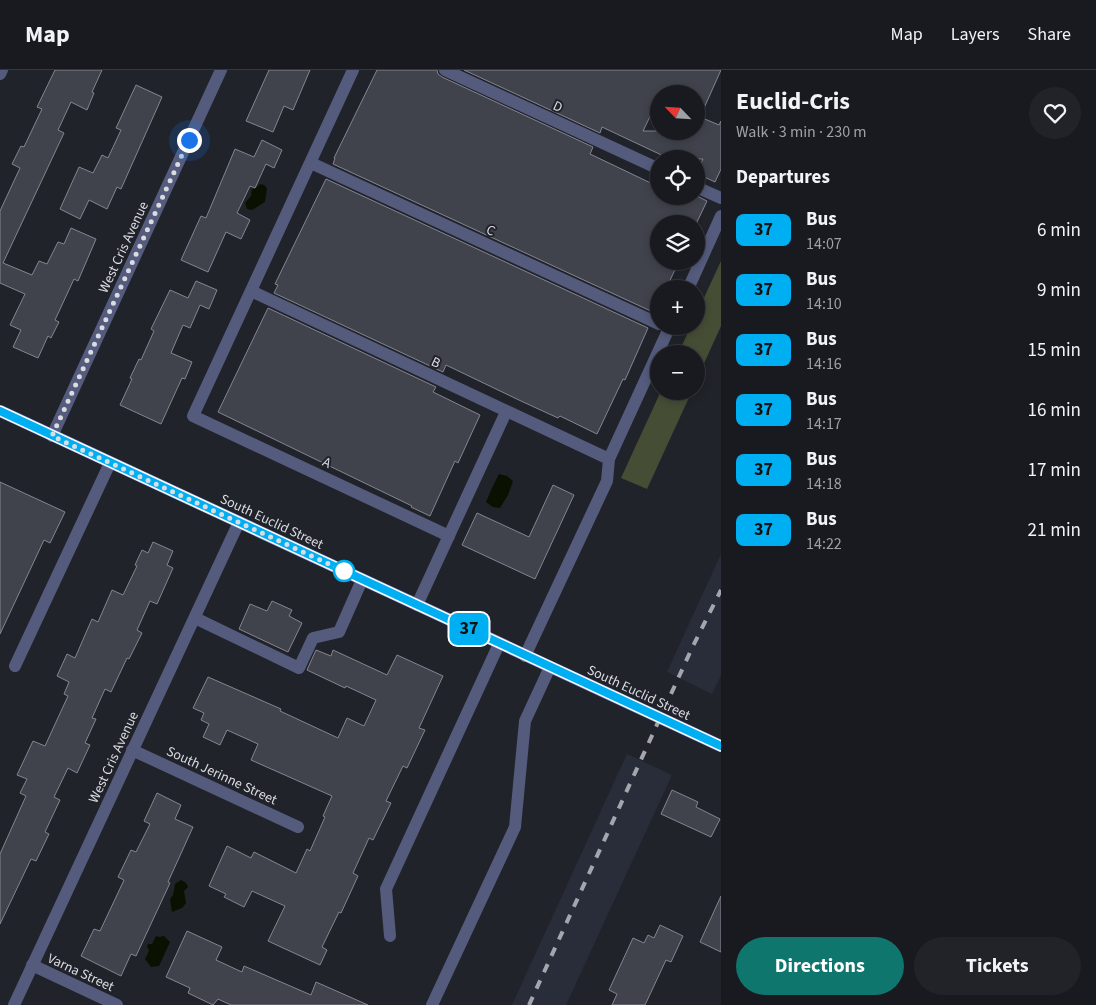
<!DOCTYPE html>
<meta charset="utf-8">
<style>
:root{--surface:#191a20;--page:#222329;--text:#f1f3f6;--muted:#9fa1a5;--line:#37383e;--accent:#0f766e}
body{margin:0;font-family:"Source Sans 3",sans-serif;background:var(--page);color:var(--text);height:100vh;display:flex;flex-direction:column;font-size:19px;white-space:nowrap}
*{box-sizing:border-box;margin:0}
p{font-size:16px;color:var(--muted)}
.icon{flex:none;width:28px;height:28px;fill:none;stroke:currentColor;stroke-width:2;stroke-linecap:round;stroke-linejoin:round}
.map{position:relative;flex:1;overflow:hidden}
.drawer{display:flex;flex-direction:column;background:var(--surface);width:375px}
.drawer>*{flex:none}
.badge{padding:0 10px;border-radius:8px;font-size:18px;line-height:32px}
.needle{width:32px;rotate:295deg}
.tools{position:absolute;left:650px;top:15px;display:grid;gap:10px}
.tools a{display:grid;place-items:center;width:55px;height:55px;border-radius:50%;background:var(--surface);box-shadow:0 2px 8px #0003,0 0 0 1px var(--line);font-size:25px}
.you{position:absolute;width:25px;height:25px;margin:-12px;border:4px solid #fff;border-radius:50%;background:#1a73e8;box-shadow:0 0 0 8px #1a73e833}
.map>.badge{position:absolute;translate:-50% -50%;box-shadow:0 0 0 2px #fff}
h2{padding:0 15px;font-size:19px;line-height:45px}
.round{display:grid;place-items:center;flex:none;width:52px;height:52px;border-radius:26px;background:var(--page)}
.headline{display:flex;align-items:center;justify-content:space-between;height:85px;padding:0 15px}
h1{font-size:24px;font-weight:700;line-height:38px}
.button{display:flex;gap:10px;margin-top:auto;padding:10px 15px}
.button a{flex:1;height:58px;border-radius:30px;background:var(--accent);color:#fff;font-size:20px;font-weight:700;line-height:58px;text-align:center}
.button a+a{background:var(--page);color:var(--text)}
ul{padding:0;list-style:none}
li{display:flex;align-items:center;gap:15px;height:60px;padding:0 15px}
li div{flex:1}
li b{display:block;font-size:19px}
li em{font-style:normal}
li .badge{min-width:55px;font-weight:700;text-align:center}
header{display:flex;align-items:center;gap:30px;box-sizing:border-box;height:70px;padding:0 25px;background:var(--surface);border-bottom:1px solid var(--line)}
header strong{font-size:24px}
nav{display:flex;gap:28px;margin-inline-start:auto;font-size:18px}
main{display:flex;flex:1;min-height:0}
.map>svg:first-child{display:block}
</style>
<header>
<strong>Map</strong>
<nav><a>Map</a><a>Layers</a><a>Share</a></nav>
</header>
<main>
<div class="map">
<svg width="721" height="935" viewBox="0 0 721 935">
<rect width="100%" height="100%" fill="#21232b"/>
<!-- built -->
<g fill="#292d39">
<path d="M 721,484 L 721,605 L 712,624 L 667,602 Z"/>
<path d="M 627,684 L 672,705 L 566,935 L 512,935 Z"/>
</g>
<!-- green -->
<g fill="#454d35">
<path d="M 721,191 L 721,256 L 696,311 L 696,284 L 678,284 L 691,256 L 696,256 L 696,245 Z"/>
<path d="M 661,321 L 692,321 L 647,419 L 621,408 Z"/>
</g>
<!-- water -->
<g fill="#0a1100">
<path d="M 260,114 L 264,115 L 267,118 L 265,132 L 252,140 L 247,139 L 245,133 L 251,126 L 252,119 L 256,118 Z"/>
<path d="M 499,404 L 507,406 L 513,411 L 508,425 L 500,438 L 493,437 L 486,432 L 492,418 Z"/>
<path d="M 181,810 L 186,813 L 188,817 L 184,821 L 186,833 L 182,838 L 172,842 L 170,829 L 173,825 L 175,814 Z"/>
<path d="M 156,866 L 159,867 L 164,866 L 170,872 L 159,896 L 151,897 L 145,889 L 149,881 L 147,876 L 148,874 L 152,874 Z"/>
</g>
<!-- building -->
<g fill="#40434c" stroke="#838690" fill-rule="evenodd">
<path d="M 55,0 L 102,0 L 92,22 L 94,23 L 87,40 L 71,32 L 58,60 L 64,63 L 3,193 L 32,205 L 39,191 L 47,194 L 58,172 L 64,174 L 71,158 L 96,169 L 78,211 L 74,209 L 55,250 L 59,252 L 51,268 L 48,266 L 38,288 L 13,277 L 21,260 L 10,255 L 25,224 L 0,213 L 0,141 L 20,98 L 12,94 L 21,76 L 24,77 L 42,39 L 37,37 Z"/>
<path d="M 269,0 L 310,0 L 293,40 L 284,36 L 273,62 L 246,51 Z"/>
<path d="M 377,0 L 437,0 L 438,4 L 442,7 L 593,77 L 590,84 L 659,117 L 659,126 L 697,126 L 707,131 L 696,154 L 659,154 L 659,191 L 679,191 L 666,219 L 659,219 L 659,235 L 655,243 L 333,94 L 335,88 L 334,88 Z"/>
<path d="M 464,0 L 721,0 L 700,47 L 719,55 L 721,51 L 721,99 L 715,112 L 696,103 L 703,89 L 670,89 L 602,57 L 600,63 ZM 659,24 L 696,24 L 696,61 L 643,61 L 659,28 Z"/>
<path d="M 136,15 L 162,27 L 121,119 L 117,117 L 107,139 L 89,130 L 80,149 L 60,139 L 79,97 L 93,103 L 102,85 L 108,88 L 121,60 L 116,58 Z"/>
<path d="M 262,70 L 282,80 L 274,98 L 266,94 L 255,118 L 250,116 L 237,143 L 250,150 L 241,169 L 226,162 L 208,202 L 181,190 L 201,146 L 206,148 L 235,79 L 254,87 Z"/>
<path d="M 326,109 L 648,258 L 625,310 L 623,309 L 597,364 L 560,346 L 558,348 L 521,331 L 446,295 L 443,302 L 274,223 L 278,215 L 275,214 Z"/>
<path d="M 196,211 L 217,220 L 209,239 L 200,235 L 190,258 L 183,255 L 171,283 L 192,292 L 185,309 L 182,308 L 161,354 L 120,335 L 132,309 L 130,308 L 139,289 L 141,290 L 154,261 L 151,259 L 170,220 L 188,228 Z"/>
<path d="M 268,238 L 436,317 L 433,322 L 480,345 L 458,393 L 455,391 L 430,446 L 411,437 L 412,436 L 218,342 Z"/>
<path d="M 0,412 L 65,442 L 50,473 L 44,470 L 0,564 Z"/>
<path d="M 553,415 L 574,425 L 535,509 L 462,475 L 477,443 L 529,467 Z"/>
<path d="M 153,472 L 173,481 L 167,495 L 173,498 L 157,534 L 150,531 L 137,560 L 142,563 L 129,589 L 127,588 L 111,622 L 105,619 L 92,648 L 96,649 L 85,673 L 90,675 L 77,703 L 68,698 L 54,727 L 60,730 L 45,762 L 49,764 L 36,791 L 31,789 L 0,854 L 0,784 L 26,726 L 20,723 L 27,709 L 17,705 L 33,671 L 45,676 L 68,626 L 64,624 L 69,612 L 57,606 L 67,584 L 75,588 L 92,549 L 98,552 L 112,520 L 123,525 L 137,496 L 135,495 L 142,480 L 148,483 Z"/>
<path d="M 272,531 L 292,540 L 289,546 L 302,553 L 288,582 L 239,559 L 250,534 L 267,541 Z"/>
<path d="M 316,580 L 331,586 L 333,580 L 387,605 L 397,585 L 443,606 L 419,658 L 425,660 L 407,698 L 403,696 L 386,731 L 391,733 L 373,770 L 369,768 L 353,803 L 358,806 L 341,843 L 339,842 L 322,877 L 327,880 L 320,895 L 268,871 L 285,836 L 252,821 L 244,837 L 224,827 L 226,824 L 209,816 L 227,776 L 251,788 L 254,782 L 296,803 L 307,779 L 310,781 L 325,747 L 323,746 L 332,726 L 251,690 L 258,674 L 227,660 L 220,675 L 203,667 L 209,654 L 201,650 L 204,643 L 193,638 L 208,607 L 281,639 L 280,641 L 338,668 L 347,648 L 364,656 L 376,630 L 346,616 L 345,618 L 307,600 Z"/>
<path d="M 672,720 L 698,732 L 696,737 L 720,749 L 711,767 L 661,744 Z"/>
<path d="M 157,723 L 181,735 L 175,749 L 193,757 L 168,812 L 170,813 L 136,886 L 131,884 L 121,906 L 81,886 L 94,859 L 100,861 L 117,825 L 124,810 L 118,807 L 131,780 L 136,782 L 150,754 L 144,751 Z"/>
<path d="M 721,826 L 721,882 L 700,872 Z"/>
<path d="M 660,855 L 683,866 L 671,892 L 666,890 L 645,935 L 612,935 L 617,924 L 609,920 L 633,868 L 644,873 L 648,865 L 654,868 Z"/>
<path d="M 187,861 L 222,877 L 216,890 L 242,902 L 244,896 L 311,925 L 316,912 L 368,935 L 231,935 L 218,929 L 213,935 L 188,923 L 190,918 L 166,907 Z"/>
</g>
<g fill="none" stroke-linecap="round" stroke-linejoin="round">
<!-- minor -->
<g stroke="#545b7c" stroke-width="12">
<path d="M 353,0 L 193,346 L 449,466"/>
<path d="M 445,0 L 659,99"/>
<path d="M 0,4 L 2,0"/>
<path d="M 311,93 L 659,254"/>
<path d="M 696,117 L 721,128"/>
<path d="M 688,219 L 721,146"/>
<path d="M 251,221 L 609,389"/>
<path d="M 52,366 L 221,0"/>
<path d="M 417,535 L 506,342"/>
<path d="M 195,548 L 299,598 L 313,568 L 339,562 L 362,510"/>
<path d="M 525,586 L 607,411 L 609,389 L 670,256"/>
<path d="M 15,596 L 110,393"/>
<path d="M 132,680 L 298,757"/>
<path d="M 390,866 L 386,819 L 499,574"/>
<path d="M 32,895 L 117,935"/>
<path d="M 14,935 L 239,452"/>
<path d="M 432,935 L 515,757 L 525,651 L 550,597"/>
</g>
<!-- major -->
<path stroke="#8492d6" stroke-width="12" d="M 0,341 L 721,676"/>
<!-- rail -->
<path stroke="#a5a6ad" stroke-width="4" stroke-dasharray="9 9" stroke-linecap="butt" d="M 529,935 L 692,578 L 721,520"/>
</g>
<g fill="none" stroke-linecap="round" stroke-linejoin="round">
<defs>
<path id="line" d="M 0,341 L 721,676"/>
</defs>
<!-- line casing -->
<use href="#line" stroke="#fff" stroke-width="11"/>
<!-- line -->
<use href="#line" stroke="#00aff2" stroke-width="8"/>
<!-- walk -->
<path stroke="#dbdce2" stroke-width="5" stroke-dasharray="0 9" d="M 189,70 L 52,366 L 344,501"/>
</g>
<!-- markers -->
<circle fill="#fff" stroke="#00aff2" stroke-width="2.5" cx="344" cy="501" r="10"/>
<g text-anchor="middle" stroke-width="4" stroke-linejoin="round" paint-order="stroke">
<!-- street labels -->
<g font-size="14" fill="#dbdce2" stroke="#21232b">
<text transform="translate(558 36) rotate(25)" y="5">D</text>
<text transform="translate(491 160) rotate(25)" y="5">C</text>
<text transform="translate(123 177) rotate(-65)" y="5">West Cris Avenue</text>
<text transform="translate(436 292) rotate(25)" y="5">B</text>
<text transform="translate(327 392) rotate(25)" y="5">A</text>
<text transform="translate(272 451) rotate(25)" y="5">South Euclid Street</text>
<text transform="translate(639 622) rotate(25)" y="5">South Euclid Street</text>
<text transform="translate(113 687) rotate(-65)" y="5">West Cris Avenue</text>
<text transform="translate(222 705) rotate(25)" y="5">South Jerinne Street</text>
<text transform="translate(81 902) rotate(25)" y="5">Varna Street</text>
</g>
</g>
</svg>
<div class="tools">
<a><svg class="needle" viewBox="-14 -14 28 28"><path d="M0-13l5 13h-10z" fill="#e53935"/><path d="M0 13l5-13h-10z" fill="#9fa1a5"/></svg></a>
<a><svg class="icon" aria-label="locate" viewBox="0 0 24 24"><circle cx="12" cy="12" r="6"/><path d="M12 2v4M12 18v4M2 12h4M18 12h4"/></svg></a>
<a><svg class="icon" aria-label="layers" viewBox="0 0 24 24"><path d="M12 4l9 5-9 5-9-5zM3 14l9 5 9-5"/></svg></a>
<a>+</a>
<a>−</a>
</div>
<div class="you" style="left:189px;top:70px"></div>
<b class="badge" style="left:469px;top:559px;background:#00aff2;color:#111">37</b>
</div>
<section class="drawer">
<div class="headline"><div><h1>Euclid-Cris</h1><p>Walk · 3 min · 230 m</p></div><a class="round"><svg class="icon" aria-label="heart" viewBox="0 0 24 24"><path d="M12 20l-8-8c-3-5 5-10 8-4 3-6 11-1 8 4z"/></svg></a></div>
<h2>Departures</h2>
<ul>
<li><span class="badge" style="background:#00aff2;color:#111">37</span><div><b>Bus</b><p>14:07</p></div><em>6 min</em></li>
<li><span class="badge" style="background:#00aff2;color:#111">37</span><div><b>Bus</b><p>14:10</p></div><em>9 min</em></li>
<li><span class="badge" style="background:#00aff2;color:#111">37</span><div><b>Bus</b><p>14:16</p></div><em>15 min</em></li>
<li><span class="badge" style="background:#00aff2;color:#111">37</span><div><b>Bus</b><p>14:17</p></div><em>16 min</em></li>
<li><span class="badge" style="background:#00aff2;color:#111">37</span><div><b>Bus</b><p>14:18</p></div><em>17 min</em></li>
<li><span class="badge" style="background:#00aff2;color:#111">37</span><div><b>Bus</b><p>14:22</p></div><em>21 min</em></li>
</ul>
<div class="button"><a>Directions</a><a>Tickets</a></div>
</section>
</main>
